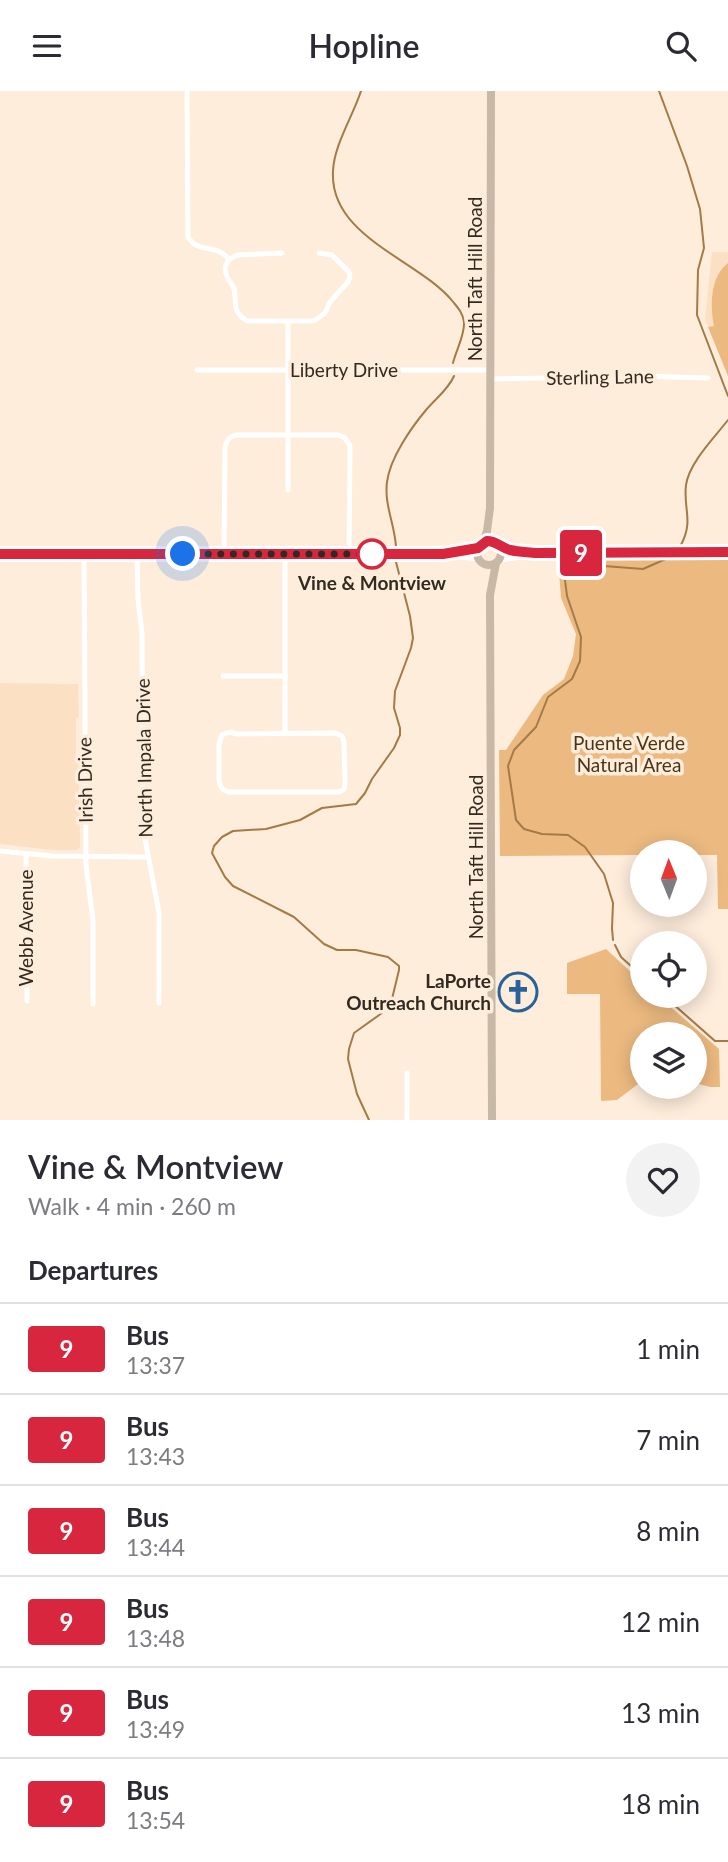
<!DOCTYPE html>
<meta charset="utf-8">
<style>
:root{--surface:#fff;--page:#f2f2f3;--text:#2b2b33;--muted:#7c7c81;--line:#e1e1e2}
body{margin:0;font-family:Lato,sans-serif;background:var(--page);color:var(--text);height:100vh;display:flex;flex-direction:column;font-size:26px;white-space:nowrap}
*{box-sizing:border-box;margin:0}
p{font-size:23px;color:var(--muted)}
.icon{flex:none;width:38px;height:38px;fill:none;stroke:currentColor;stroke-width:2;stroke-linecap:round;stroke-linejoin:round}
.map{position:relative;height:1029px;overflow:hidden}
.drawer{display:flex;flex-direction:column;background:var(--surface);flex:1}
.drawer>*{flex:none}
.badge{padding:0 14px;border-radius:5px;font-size:24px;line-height:46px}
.needle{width:46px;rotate:359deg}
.tools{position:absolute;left:630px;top:749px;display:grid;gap:14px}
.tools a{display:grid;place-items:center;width:77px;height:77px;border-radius:50%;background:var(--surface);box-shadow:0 4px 18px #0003;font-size:35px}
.you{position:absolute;width:35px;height:35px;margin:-18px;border:5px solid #fff;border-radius:50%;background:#1a73e8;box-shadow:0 0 0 10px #1a73e833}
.map>.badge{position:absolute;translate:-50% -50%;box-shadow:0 0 0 4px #fff}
h2{padding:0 28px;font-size:26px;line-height:63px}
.round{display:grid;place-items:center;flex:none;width:74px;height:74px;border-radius:37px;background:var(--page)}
.head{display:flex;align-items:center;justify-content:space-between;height:119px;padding:0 28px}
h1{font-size:33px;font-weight:600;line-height:52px}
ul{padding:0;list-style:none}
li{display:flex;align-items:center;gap:21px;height:91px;padding:0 28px;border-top:2px solid var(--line)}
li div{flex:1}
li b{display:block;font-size:26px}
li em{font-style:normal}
li .badge{min-width:77px;font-weight:700;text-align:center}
header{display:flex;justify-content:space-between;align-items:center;height:91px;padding:0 28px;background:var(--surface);font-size:32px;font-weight:600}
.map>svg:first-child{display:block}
</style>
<header><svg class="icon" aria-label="menu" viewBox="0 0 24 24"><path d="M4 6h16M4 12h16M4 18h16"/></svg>Hopline<svg class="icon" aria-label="search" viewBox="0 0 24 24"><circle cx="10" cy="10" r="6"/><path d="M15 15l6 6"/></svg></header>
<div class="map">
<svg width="728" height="1029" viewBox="0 0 728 1029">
<rect width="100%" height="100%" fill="#feeddb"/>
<!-- built -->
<g fill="#fbe0c3">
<path d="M 712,161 L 728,161 L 728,285 L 705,228 Z"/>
<path d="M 0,592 L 78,593 L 79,626 L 76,627 L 76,669 L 79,674 L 80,756 L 76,759 L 52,759 L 0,753 Z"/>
</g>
<!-- green -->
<g fill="#ecba80">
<path d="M 728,172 L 728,285 L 708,236 L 714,235 C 710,214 710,186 728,172 Z"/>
<path d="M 728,466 L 728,818 L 718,818 L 717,764 L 695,764 L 695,761 L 642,761 L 642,764 L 500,765 L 499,659 L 506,659 L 543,604 L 564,588 L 573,565 L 576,543 L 561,507 L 558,468 Z"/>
<path d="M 606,858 L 642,891 L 642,905 L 658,905 L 719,958 L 720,996 L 710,996 L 695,992 L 695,943 L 642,943 L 642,990 L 617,1009 L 601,1010 L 600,903 L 567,903 L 567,872 Z"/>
</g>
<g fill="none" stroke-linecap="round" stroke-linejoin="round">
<!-- stream -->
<g stroke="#a37a48" stroke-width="2">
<path d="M 361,0 C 353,25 334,54 333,80 C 329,147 421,169 454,212 C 459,218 463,223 464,231 C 465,244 456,259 453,272"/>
<path d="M 659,0 L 687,75 L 700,118 L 704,157 L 698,179 L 697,224 L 728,305"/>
<path d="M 681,454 C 694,429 683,418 686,394 C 689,372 714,347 728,329"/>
<path d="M 396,456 C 395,434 384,414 387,391 C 390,367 411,337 426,319 C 436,307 448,299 454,285"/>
<path d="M 613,849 L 612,837 L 613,812 L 604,783 L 585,756 L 568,744 L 542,743 L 524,738 L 516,729 L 508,675 L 514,659 L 536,636 L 548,606 L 572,588 L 580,570 L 581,546 L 567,505 L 565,489 L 568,482 L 572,479 L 604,475 L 643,478 L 668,467"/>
<path d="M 615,854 L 621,866 L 642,885"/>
<path d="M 664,905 L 715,950 L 728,950"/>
<path d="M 369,1029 L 357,1003 L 348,968 L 349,958 L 354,942 L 382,922 L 392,908 L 399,879 L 399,875 L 388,866 L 356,859 L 337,859 L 324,853 L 294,826 L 233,795 L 225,786 L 212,762 L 214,755 L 222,746 L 233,740 L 266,738 L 300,729 L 322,717 L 356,713 L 365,702 L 372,688 L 394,657 L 400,644 L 400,637 L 394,617 L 395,600 L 411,557 L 413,547 L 410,525 L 396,471"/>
</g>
<!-- minor -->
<g stroke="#fff" stroke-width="5">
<path d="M 187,0 L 188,146 C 199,164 214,151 229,168"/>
<path d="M 282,162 L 238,164 C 228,167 222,175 227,185 C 227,187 232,194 233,195 C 239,210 229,219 247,230 L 314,230 L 325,222 L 330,211 L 348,191 L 350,186 L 349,181 L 332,164 L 319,162"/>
<path d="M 197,279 L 491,279"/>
<path d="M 491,288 L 640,285 L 708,287"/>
<path d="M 288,399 L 288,230"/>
<path d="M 84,463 L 86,774 L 93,830 L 93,913"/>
<path d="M 137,463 L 138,508 L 142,542 L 143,737 L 159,822 L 159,912"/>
<path d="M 224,463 L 225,355 L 229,347 L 236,344 L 339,344 L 345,347 L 350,355 L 349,463"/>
<path d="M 285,463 L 285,643"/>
<path d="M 223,585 L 285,585"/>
<path d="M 230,641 L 237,643 L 335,642 L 342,645 L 344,651 L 345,693 L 344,698 L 339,701 L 229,701 C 222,699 220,696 219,689 L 219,653 L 222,644 Z"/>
<path d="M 0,760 L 52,765 L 147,766"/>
<path d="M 26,763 L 27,910"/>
<path d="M 407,1029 L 407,982"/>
</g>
<!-- tertiary -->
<g stroke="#fff" stroke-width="7">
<path d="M 500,456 L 511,459 L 536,462 L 728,461"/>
<path d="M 457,461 L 478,457"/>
<path d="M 0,463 L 443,463 L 478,467"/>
<path d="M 501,468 L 522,465"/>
</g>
<!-- secondary -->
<g stroke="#c8b9a6" stroke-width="8">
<circle cx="489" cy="462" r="12"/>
<path d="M 483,451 L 487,440 L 490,417 L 491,0"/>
<path d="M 492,1029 L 490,504 L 496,472"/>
</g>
</g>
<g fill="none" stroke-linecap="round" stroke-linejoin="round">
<defs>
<path id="line" d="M 0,463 L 443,463 L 478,457 L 487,450 C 497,450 501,457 510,459 C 519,461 528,461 536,462 L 728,461"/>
</defs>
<!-- line casing -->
<use href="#line" stroke="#fff" stroke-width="16"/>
<!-- line -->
<use href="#line" stroke="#d7263d" stroke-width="10"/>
<!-- walk -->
<path stroke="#322a21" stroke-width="7" stroke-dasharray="0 12.6" d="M 183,463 L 374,463 L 372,463"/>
</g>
<!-- icons -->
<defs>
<symbol id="church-ring" viewBox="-11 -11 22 22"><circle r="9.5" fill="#feeddb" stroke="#28629a" stroke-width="1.5"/><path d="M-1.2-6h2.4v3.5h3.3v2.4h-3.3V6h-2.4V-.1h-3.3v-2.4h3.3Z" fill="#28629a"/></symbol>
</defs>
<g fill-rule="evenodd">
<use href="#church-ring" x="496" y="879" width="44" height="44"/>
</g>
<!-- markers -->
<circle fill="#fff" stroke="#d7263d" stroke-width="3.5" cx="372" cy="463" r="14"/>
<g text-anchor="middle" stroke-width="7" stroke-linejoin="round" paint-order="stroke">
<!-- street labels -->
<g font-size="19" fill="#322a21" stroke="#feeddb">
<text transform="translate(475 188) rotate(-90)" y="7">North Taft Hill Road</text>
<text x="344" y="286">Liberty Drive</text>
<text transform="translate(600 286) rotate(-1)" y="7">Sterling Lane</text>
<text transform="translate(144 667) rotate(-91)" y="7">North Impala Drive</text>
<text transform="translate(85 689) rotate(-91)" y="7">Irish Drive</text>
<text transform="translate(476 766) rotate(-90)" y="7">North Taft Hill Road</text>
<text transform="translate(26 837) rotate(-90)" y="7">Webb Avenue</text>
</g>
<!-- stop labels -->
<g font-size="19" font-weight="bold" fill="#322a21" stroke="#feeddb">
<text x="372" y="499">Vine &amp; Montview</text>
</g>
<!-- park labels -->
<g font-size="19" fill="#4c3517" stroke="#feeddb">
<text x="629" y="659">Puente Verde<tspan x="629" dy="22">Natural Area</tspan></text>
</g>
<!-- poi labels -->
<g font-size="19" font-weight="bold" fill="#322a21" stroke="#feeddb" text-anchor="end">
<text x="491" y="897">LaPorte<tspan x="491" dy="22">Outreach Church</tspan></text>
</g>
</g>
</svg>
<div class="tools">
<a><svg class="needle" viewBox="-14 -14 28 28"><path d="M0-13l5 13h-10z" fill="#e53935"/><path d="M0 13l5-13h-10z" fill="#7c7c81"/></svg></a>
<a><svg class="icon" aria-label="locate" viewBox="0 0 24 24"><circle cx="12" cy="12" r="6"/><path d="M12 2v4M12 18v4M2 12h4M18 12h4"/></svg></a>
<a><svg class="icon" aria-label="layers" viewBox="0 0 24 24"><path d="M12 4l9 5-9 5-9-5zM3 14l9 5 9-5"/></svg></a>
</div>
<div class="you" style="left:183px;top:463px"></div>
<b class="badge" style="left:581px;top:462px;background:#d7263d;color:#fff">9</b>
</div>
<section class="drawer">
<div class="head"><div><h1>Vine &amp; Montview</h1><p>Walk · 4 min · 260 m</p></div><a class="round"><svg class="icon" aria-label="heart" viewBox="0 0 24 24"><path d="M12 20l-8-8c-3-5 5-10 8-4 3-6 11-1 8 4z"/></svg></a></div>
<h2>Departures</h2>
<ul>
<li><span class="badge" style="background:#d7263d;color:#fff">9</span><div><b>Bus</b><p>13:37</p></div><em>1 min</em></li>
<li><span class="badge" style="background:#d7263d;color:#fff">9</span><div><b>Bus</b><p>13:43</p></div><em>7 min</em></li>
<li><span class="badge" style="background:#d7263d;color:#fff">9</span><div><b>Bus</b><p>13:44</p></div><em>8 min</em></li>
<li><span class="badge" style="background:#d7263d;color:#fff">9</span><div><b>Bus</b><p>13:48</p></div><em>12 min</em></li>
<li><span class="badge" style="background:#d7263d;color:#fff">9</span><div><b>Bus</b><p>13:49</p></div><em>13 min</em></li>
<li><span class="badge" style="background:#d7263d;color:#fff">9</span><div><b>Bus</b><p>13:54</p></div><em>18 min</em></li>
</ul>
</section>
